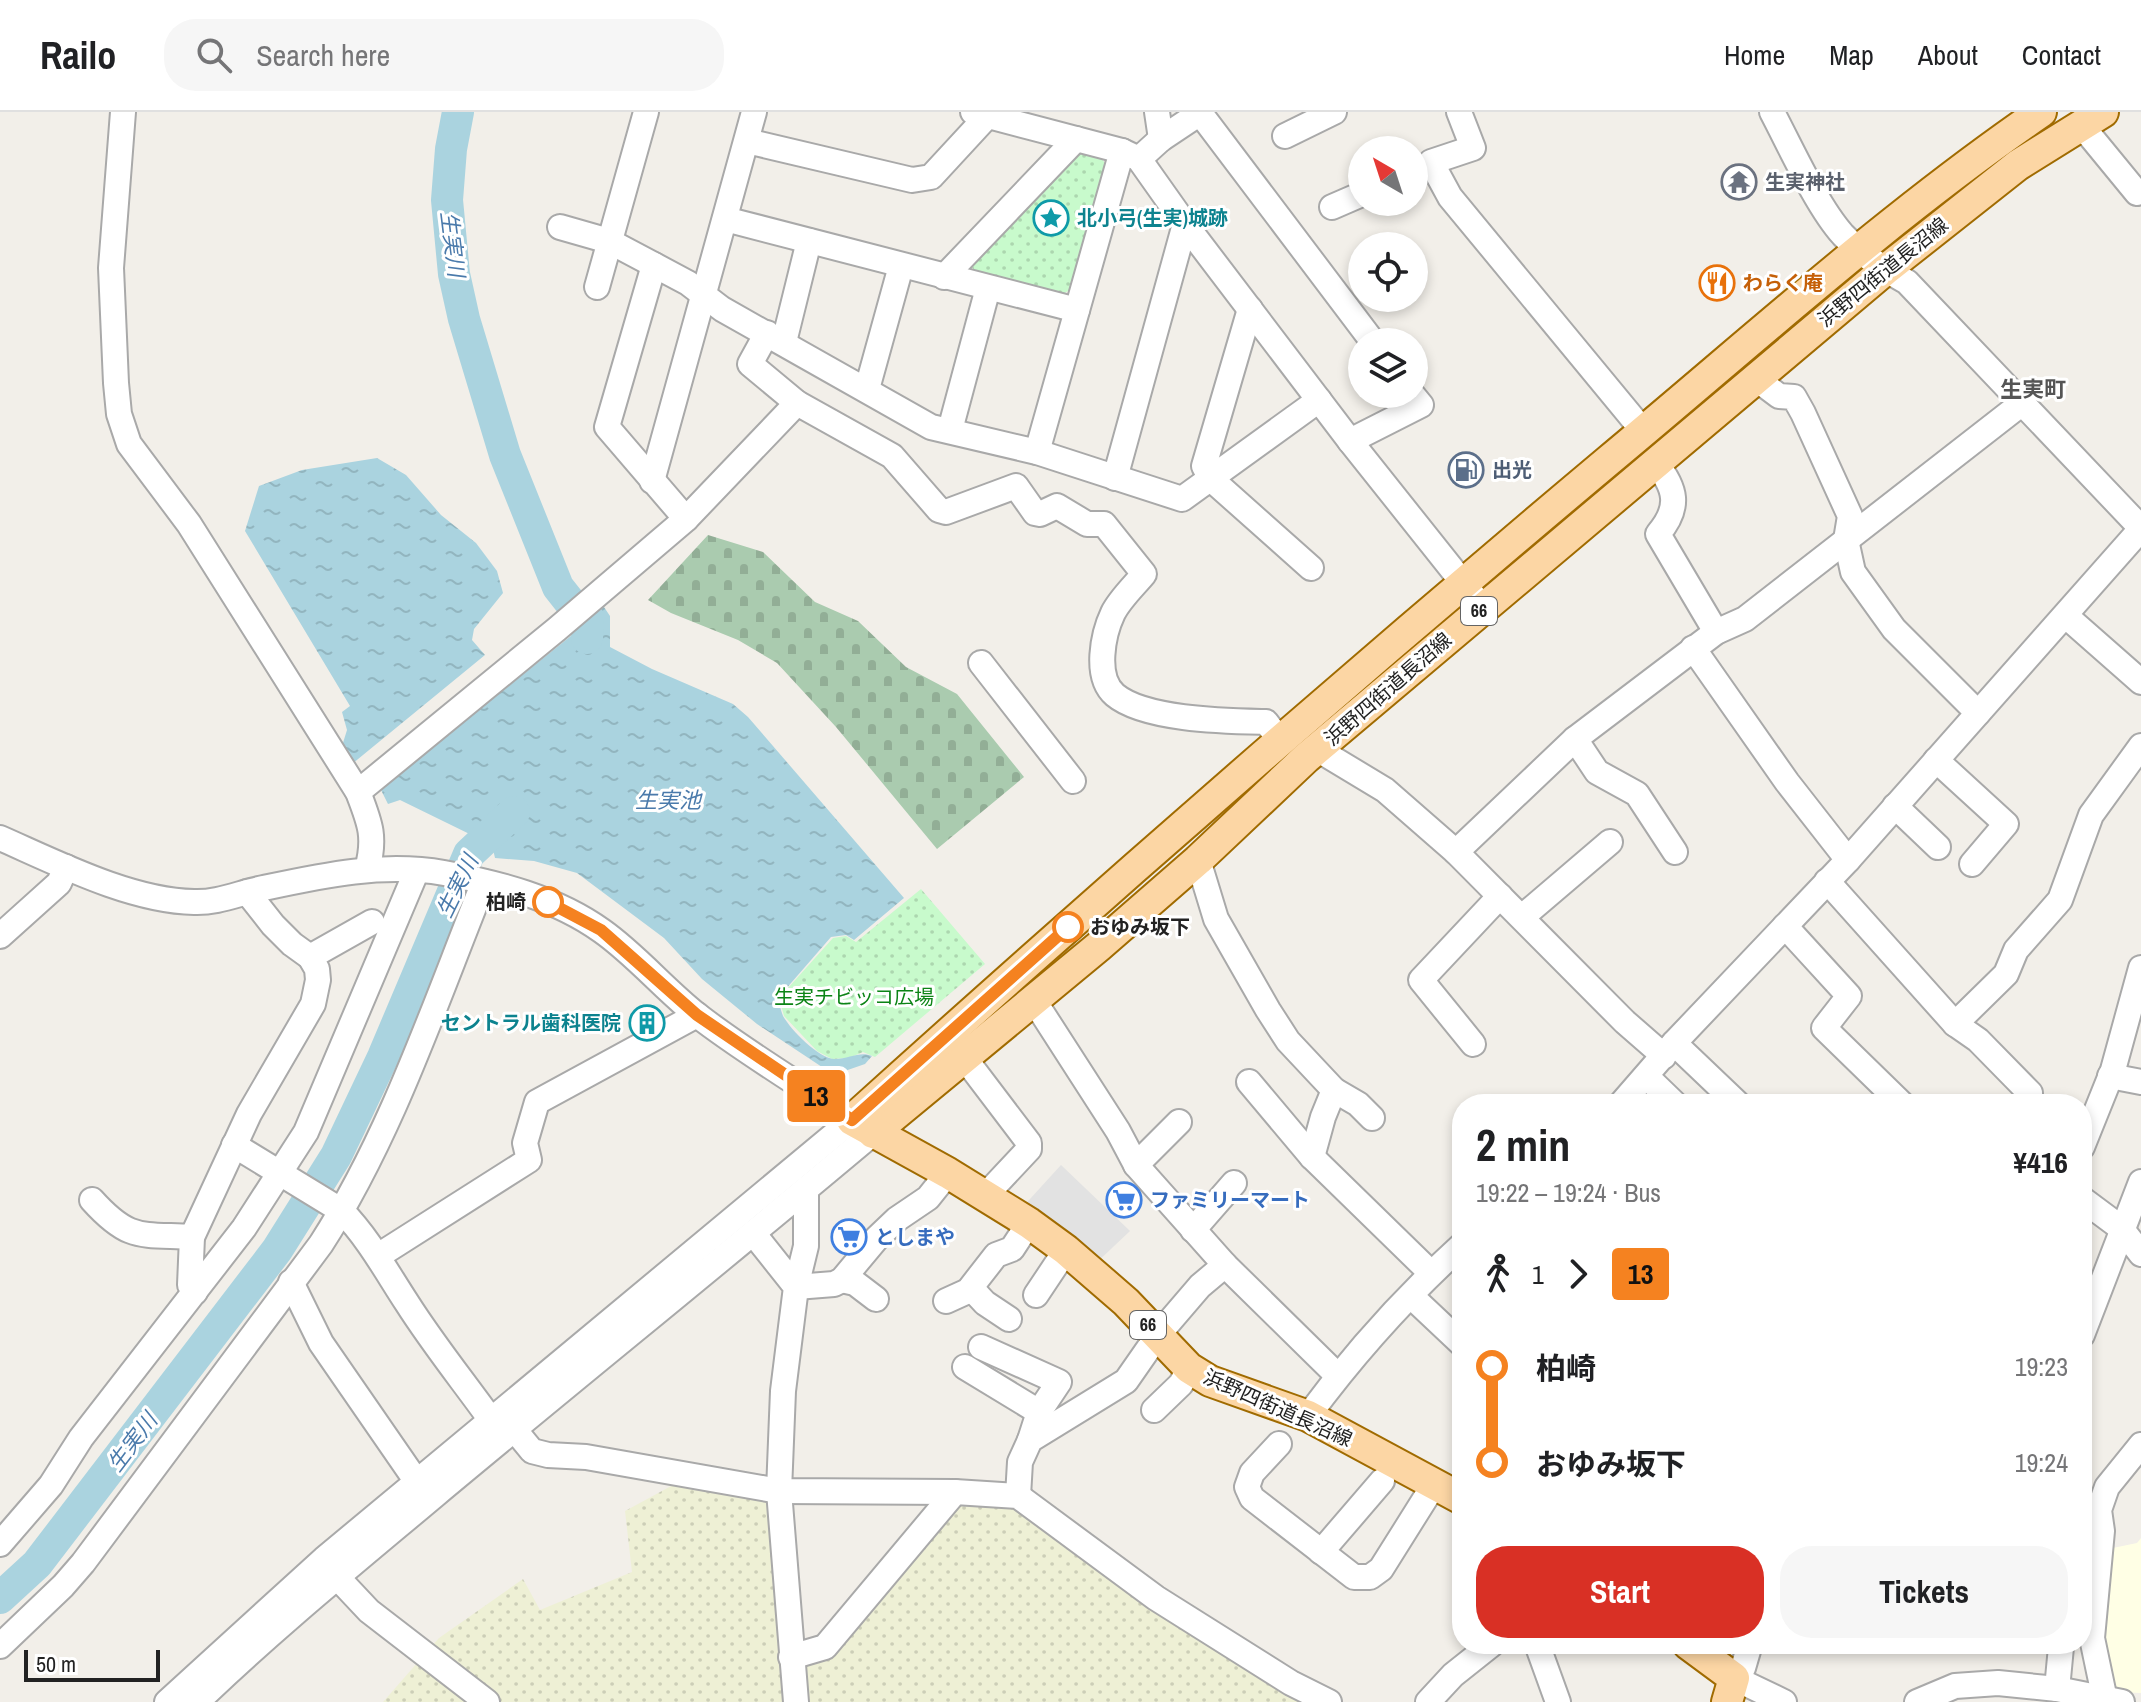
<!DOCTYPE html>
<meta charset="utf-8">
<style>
:root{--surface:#fff;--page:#f6f6f6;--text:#202124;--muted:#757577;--line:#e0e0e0;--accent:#d93025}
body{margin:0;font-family:"Archivo Narrow","Noto Sans JP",sans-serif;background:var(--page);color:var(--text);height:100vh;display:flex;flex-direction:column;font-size:30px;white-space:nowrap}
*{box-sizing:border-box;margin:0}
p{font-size:26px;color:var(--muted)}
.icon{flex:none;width:44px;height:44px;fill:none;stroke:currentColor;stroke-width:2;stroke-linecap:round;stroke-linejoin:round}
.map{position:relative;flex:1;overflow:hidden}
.sheet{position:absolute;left:1452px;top:982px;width:640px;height:560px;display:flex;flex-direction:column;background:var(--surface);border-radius:32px;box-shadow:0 4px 12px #0003}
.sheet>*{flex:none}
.badge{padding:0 16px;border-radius:6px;font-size:28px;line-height:52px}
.needle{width:52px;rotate:321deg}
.fabs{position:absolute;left:1348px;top:24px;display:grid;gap:16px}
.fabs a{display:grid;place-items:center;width:80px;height:80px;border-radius:50%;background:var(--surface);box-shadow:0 4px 12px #0003;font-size:40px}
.scale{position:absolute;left:24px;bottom:20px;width:136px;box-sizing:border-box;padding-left:8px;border:4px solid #222;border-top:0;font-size:22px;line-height:28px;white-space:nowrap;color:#222;-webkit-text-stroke:6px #fff;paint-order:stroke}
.map>.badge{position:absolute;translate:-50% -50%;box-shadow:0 0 0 4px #fff}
.legs{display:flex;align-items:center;gap:12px;height:88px;padding:0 24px;font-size:26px}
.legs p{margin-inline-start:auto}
.summary{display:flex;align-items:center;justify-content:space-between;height:136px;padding:0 24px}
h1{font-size:44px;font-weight:700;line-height:60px}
.action{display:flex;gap:16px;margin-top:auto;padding:16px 24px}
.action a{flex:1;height:92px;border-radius:32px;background:var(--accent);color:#fff;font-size:32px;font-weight:700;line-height:92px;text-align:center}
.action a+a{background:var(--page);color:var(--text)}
ul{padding:0 24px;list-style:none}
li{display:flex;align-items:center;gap:28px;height:96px;font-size:30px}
li i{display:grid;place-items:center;width:12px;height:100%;margin:0 10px;background:currentColor}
li i::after{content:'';width:20px;height:20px;margin:-10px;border:6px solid;border-radius:50%;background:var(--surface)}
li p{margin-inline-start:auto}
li:first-child i{background:linear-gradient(#0000 50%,currentColor 0)}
li:last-child i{background:linear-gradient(currentColor 50%,#0000 0)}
header{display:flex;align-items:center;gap:48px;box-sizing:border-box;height:112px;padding:0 40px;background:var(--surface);border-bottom:2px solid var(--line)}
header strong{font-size:38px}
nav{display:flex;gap:44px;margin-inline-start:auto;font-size:28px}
.search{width:560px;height:72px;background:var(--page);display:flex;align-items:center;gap:20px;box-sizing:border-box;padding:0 28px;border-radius:32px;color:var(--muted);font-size:30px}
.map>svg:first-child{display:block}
</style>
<header>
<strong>Railo</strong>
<div class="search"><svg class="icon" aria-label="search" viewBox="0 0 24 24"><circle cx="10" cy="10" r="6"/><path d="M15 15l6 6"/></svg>Search here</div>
<nav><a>Home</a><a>Map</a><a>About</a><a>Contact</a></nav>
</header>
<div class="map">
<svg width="2141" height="1590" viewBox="0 0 2141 1590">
<defs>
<pattern id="farmland-dots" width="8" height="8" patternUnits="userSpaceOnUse" patternTransform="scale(2)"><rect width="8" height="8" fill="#eef0d5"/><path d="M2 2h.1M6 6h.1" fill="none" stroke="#ccceb7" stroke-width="1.8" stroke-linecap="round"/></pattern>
<pattern id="grass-tufts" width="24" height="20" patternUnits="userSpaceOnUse" patternTransform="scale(2)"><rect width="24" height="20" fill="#cdebb0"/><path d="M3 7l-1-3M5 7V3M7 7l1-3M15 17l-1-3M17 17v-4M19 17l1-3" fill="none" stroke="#b0c997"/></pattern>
<pattern id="cemetery-stones" width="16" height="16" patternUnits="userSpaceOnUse" patternTransform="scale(2)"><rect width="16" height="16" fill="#aacbaf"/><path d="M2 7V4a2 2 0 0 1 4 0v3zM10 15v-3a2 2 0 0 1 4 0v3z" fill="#92ae96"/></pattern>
<pattern id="park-dots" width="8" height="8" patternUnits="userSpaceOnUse" patternTransform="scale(2)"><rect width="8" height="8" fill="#c8facc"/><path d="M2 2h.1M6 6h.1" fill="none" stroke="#acd6af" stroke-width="1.8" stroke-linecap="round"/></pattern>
<pattern id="water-ripples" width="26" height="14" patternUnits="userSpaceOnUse" patternTransform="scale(2)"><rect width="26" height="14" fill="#aad3df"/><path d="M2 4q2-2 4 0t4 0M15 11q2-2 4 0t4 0" fill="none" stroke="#92b5bf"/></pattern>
</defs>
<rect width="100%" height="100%" fill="#f2efe9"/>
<!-- education -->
<path fill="#ffffe5" d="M 2141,1426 L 2141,1581 L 2119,1580 L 2107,1571 L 2100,1501 L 2108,1437 L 2137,1431 Z"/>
<!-- farmland -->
<g fill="url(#farmland-dots)">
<path d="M 686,1366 L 770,1383 L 786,1590 L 383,1590 L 439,1526 L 523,1467 L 540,1498 L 632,1460 L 625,1399 Z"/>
<path d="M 956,1391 L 1023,1393 L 1313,1590 L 804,1590 L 802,1547 Z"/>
</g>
<!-- grass -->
<path fill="url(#grass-tufts)" d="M 1838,171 L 1846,174 L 1641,352 L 1578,394 L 1504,457 L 1500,453 Z"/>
<!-- cemetery -->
<path fill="url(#cemetery-stones)" d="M 708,423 L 763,440 L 815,490 L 858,509 L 906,555 L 957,582 L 1024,665 L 937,737 L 836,615 L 777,551 L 738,528 L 671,501 L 648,488 Z"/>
<!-- park -->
<g fill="url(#park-dots)">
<path d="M 1081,41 L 1102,47 L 1107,54 L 1071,177 L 1057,186 L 978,167 L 969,149 L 1070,45 Z"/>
<path d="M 921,777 L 985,852 L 875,945 L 863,940 L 849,946 L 832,947 L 817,939 L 784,904 L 779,886 L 833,826 L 846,824 L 856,830 Z"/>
</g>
<!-- parking -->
<path fill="#e2e2e2" d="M 1061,1053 L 1130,1119 L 1095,1152 L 1020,1098 Z"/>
<!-- water -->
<g fill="url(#water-ripples)">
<path d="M 377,346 L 406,363 L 441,403 L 476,431 L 497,459 L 503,481 L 474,517 L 472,528 L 485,543 L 352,652 L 342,634 L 347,618 L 342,600 L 350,594 L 245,419 L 259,374 L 302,358 Z"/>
<path d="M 598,486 L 610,504 L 610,535 L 652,557 L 733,592 L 748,605 L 904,786 L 854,828 L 846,823 L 831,825 L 778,886 C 779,891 781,899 783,904 C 791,918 819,947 835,947 C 849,947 860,939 872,944 L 865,952 L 839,961 L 825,957 L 757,912 L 702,867 L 664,826 L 577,761 L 534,749 L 495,746 L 492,733 L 400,688 L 388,692 L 381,678 L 393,661 L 407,649 L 414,650 L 572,523 L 569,510 Z"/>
</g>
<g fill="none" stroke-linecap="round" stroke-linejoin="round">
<!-- river -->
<g stroke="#aad3df" stroke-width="32">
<path d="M 458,0 L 451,37 L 447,88 L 454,162 L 464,207 L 505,343 L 558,475 L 588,513 L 587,526"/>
<path d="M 0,1486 L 37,1452 L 277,1138 L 336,1044 L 383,945 L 469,742 L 514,700"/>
</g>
<defs>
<g id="minor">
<path d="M 123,0 L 111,156 L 116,271 L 119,302 L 129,332 L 189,412 L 358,680 C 370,711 376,725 367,758"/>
<path d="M 973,0 L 1122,39 L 1139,47 L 1185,112 L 1350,329 L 1483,496"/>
<path d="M 1157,0 L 1161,27"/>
<path d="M 1459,0 L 1473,36 L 1431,50 L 1450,85 L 1644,320"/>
<path d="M 1772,0 C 1791,36 1817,94 1843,123 C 1861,142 1885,158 1907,170 L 2141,416"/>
<path d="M 2082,14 L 2137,81"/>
<path d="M 1285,24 L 1334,0"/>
<path d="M 747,29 L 912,68 L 931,65 L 991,0"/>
<path d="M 1139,47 L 1161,27 L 1200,1 L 1373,230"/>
<path d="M 1332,95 L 1362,82"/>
<path d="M 725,107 L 1077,198"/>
<path d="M 560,115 L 609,129 L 688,171 L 722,197 L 931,315 L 1037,340 L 1182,387 L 1319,288"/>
<path d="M 654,153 L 607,315 L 686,407"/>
<path d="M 944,165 L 1076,27"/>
<path d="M 597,175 L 646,0"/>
<path d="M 1250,197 L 1204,354 L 1211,367 L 1311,456"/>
<path d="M 767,221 L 750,252 L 797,291 L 892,344 L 939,398 L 946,400 L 1016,374 L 1035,401 L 1040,402 L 1057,394 L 1087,412 L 1104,412 L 1144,462 C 1134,474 1120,487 1113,501 C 1103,522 1094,565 1115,583 C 1145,608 1227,609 1266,610 L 1280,628"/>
<path d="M 784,230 L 809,129"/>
<path d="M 1755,266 L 1779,284 L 1794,285 L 1803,301 L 1850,404 L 1846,428 L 1853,460 L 1894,517 L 1978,601"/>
<path d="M 867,277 L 901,154"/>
<path d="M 950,318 L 988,176"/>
<path d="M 1350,329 L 1421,293 L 1412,282"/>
<path d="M 1037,340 L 1122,39"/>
<path d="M 1655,350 C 1676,376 1681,395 1658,422 L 1716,520"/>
<path d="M 1115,366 L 1185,112"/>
<path d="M 652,369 L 754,0"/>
<path d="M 2066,504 L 2141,570"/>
<path d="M 1693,536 L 1787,670 L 1848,748"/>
<path d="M 981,551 L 1073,669"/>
<path d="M 1575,627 L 1597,660 L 1637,682 L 1675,740"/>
<path d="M 1317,637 L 1385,678 L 1456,740 L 1625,910 L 1664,944"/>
<path d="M 1936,648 L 2006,712 L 1972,752"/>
<path d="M 358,680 L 557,517 L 686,407 L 797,291"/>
<path d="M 1895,694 L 1938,735"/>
<path d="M 0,726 C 57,751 131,789 194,790 C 216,791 237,782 259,777 C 320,764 381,750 444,761 C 498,771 556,786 602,819 C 636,843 664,877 697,903 C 746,941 801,973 852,1008 L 324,1447 L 167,1590"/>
<path d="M 1456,740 L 1575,627 L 1716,520 L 1745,507 L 2021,292"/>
<path d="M 1198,748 L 1216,807 L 1268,898 L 1288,929 L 1334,978 L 1358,992 L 1372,1006"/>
<path d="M 1827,769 L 1955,912 L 1978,928 L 2030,981 L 2030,992"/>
<path d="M 1522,805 L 1610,730"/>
<path d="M 1785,814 L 1849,884 L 1824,916 L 1902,992"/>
<path d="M 0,824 L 59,771 L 66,755"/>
<path d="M 310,845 L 372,810"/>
<path d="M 1033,887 L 1118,1019 L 1136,1053 L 1225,1153 L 1338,1264"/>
<path d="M 1955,912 L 2006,862 L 2016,838 L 2060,788 L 2091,703 L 2141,634"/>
<path d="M 1674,931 L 1738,992"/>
<path d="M 1473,932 L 1421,868 L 1500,784"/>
<path d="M 963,944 L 1029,1031 L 1029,1037 L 984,1085"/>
<path d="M 2110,964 L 2141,970"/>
<path d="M 1647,965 L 1675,992"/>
<path d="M 1249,970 L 1312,1045 L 1431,1161"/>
<path d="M 1621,992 L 1674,931 L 1848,748 L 2141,417"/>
<path d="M 234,1033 L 342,1099 C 369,1127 386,1159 407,1191 C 433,1232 463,1269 491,1308"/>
<path d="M 2082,1035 L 2113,958 L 2141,856"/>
<path d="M 1312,1045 L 1323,1005 L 1334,978"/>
<path d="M 1136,1053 L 1179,1010"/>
<path d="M 806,1077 L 806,1134 L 796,1175 L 834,1172 L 842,1168 L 877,1126 L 897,1107 L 928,1086 L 948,1061"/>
<path d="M 2082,1087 L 2121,1116 L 2141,1142"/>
<path d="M 92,1088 C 129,1129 140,1122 192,1125"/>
<path d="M 1193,1118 L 1234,1071"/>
<path d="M 753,1121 L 796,1175 L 783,1279 L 779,1379 L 796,1590"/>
<path d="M 378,1144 L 529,1048 L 525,1031 L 537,990 L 697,903"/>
<path d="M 842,1168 L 855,1171 L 876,1187"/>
<path d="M 291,1170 L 321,1231 L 417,1370"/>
<path d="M 971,1176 L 985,1191 L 1009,1207"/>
<path d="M 195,1180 L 190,1173 L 192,1125 L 249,1002 L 313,892 L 318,868 L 317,857 L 310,845 L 292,832 L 273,813 L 247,780"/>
<path d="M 1036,1183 L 1066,1138"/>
<path d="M 1411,1184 L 1462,1232"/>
<path d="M 946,1189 L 968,1179 L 996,1143 L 1012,1137 L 1029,1111"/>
<path d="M 2082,1223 L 2141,1070"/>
<path d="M 981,1235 L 1059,1270 L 1039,1300 L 1030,1328"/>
<path d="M 965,1255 L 1039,1300"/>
<path d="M 1154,1298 L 1181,1272 L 1189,1256"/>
<path d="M 1308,1304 C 1353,1243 1406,1184 1462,1133"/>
<path d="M 514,1317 L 532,1339 L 548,1343 L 586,1345 L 779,1379 L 955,1380 L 1018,1384 L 1156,1486 L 1291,1571 L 1329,1590"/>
<path d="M 1279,1332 L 1252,1361 L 1247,1375 L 1252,1386 L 1354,1465 L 1370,1465 L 1381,1457 L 1435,1371"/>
<path d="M 1018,1384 L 1020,1350 L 1030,1328 L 1126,1269 L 1158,1223 L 1200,1174 L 1225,1153"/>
<path d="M 0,1432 L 51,1373 L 81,1326 L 244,1116 L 306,1020 L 417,758"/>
<path d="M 1321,1440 L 1382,1369"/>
<path d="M 337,1465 L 369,1499 L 487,1590"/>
<path d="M 1537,1532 L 1558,1590"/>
<path d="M 0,1534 L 63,1474 L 83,1451 L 321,1132 C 392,1022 435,891 484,770"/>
<path d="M 791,1545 L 825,1535 L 955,1380"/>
<path d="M 1734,1566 L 1784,1590"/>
<path d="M 1734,1566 L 1743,1556 L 1750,1532"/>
<path d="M 2057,1577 L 2061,1535 L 2059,1532"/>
<path d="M 2105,1588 L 2092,1526 L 2102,1419 L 2099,1398 L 2107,1375 L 2141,1333"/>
<path d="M 197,1590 C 273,1517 354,1451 435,1383 C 580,1262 728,1143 873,1021"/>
<path d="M 1428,1590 L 1453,1563 L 1492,1532"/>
<path d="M 1917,1590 L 1955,1574 L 1998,1571 L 2057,1577 L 2122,1590"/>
</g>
<g id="major">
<path d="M 873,1021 L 1098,835 L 1198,748 L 1306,646 L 1885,158 L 2018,53 L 2103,0"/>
<path d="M 1462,1387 L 1308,1304 L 1210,1269 L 1189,1256 L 1126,1190 L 1066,1138 L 1029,1111 L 948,1061 L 852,1008 C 1100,784 1352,564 1608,349 C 1750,231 1888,105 2041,0"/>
<path d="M 1688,1532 L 1734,1566 L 1727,1590"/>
</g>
</defs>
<!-- minor casing -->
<use href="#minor" stroke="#a9a9a9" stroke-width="28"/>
<!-- major casing -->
<use href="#major" stroke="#a06b00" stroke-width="34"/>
<!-- minor -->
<use href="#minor" stroke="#fff" stroke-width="24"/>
<!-- major -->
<use href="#major" stroke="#fcd6a4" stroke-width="30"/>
</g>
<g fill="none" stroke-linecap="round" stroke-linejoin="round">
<defs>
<path id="line-1" d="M 548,790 L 601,818 L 697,903 L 852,1008 L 1068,815"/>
</defs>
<!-- line-1 casing -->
<use href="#line-1" stroke="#fff" stroke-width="18"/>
<!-- line-1 -->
<use href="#line-1" stroke="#f58220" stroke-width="12"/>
</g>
<!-- icons -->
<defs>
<symbol id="temple-ring" viewBox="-11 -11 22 22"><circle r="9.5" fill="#fff" stroke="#6b7280" stroke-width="1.5"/><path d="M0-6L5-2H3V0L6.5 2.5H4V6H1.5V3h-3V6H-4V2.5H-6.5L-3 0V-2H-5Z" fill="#6b7280"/></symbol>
<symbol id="sight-ring" viewBox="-11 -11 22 22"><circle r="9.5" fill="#fff" stroke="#0f9aa8" stroke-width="1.5"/><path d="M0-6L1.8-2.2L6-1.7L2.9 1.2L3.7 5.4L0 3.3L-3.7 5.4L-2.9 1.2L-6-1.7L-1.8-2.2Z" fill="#0f9aa8"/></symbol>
<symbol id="restaurant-ring" viewBox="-11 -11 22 22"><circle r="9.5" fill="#fff" stroke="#e8710a" stroke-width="1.5"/><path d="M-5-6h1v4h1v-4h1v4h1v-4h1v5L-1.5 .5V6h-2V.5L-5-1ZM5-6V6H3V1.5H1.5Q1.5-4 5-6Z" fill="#e8710a"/></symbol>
<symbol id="fuel-ring" viewBox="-11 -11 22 22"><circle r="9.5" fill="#fff" stroke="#5c6f8a" stroke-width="1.5"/><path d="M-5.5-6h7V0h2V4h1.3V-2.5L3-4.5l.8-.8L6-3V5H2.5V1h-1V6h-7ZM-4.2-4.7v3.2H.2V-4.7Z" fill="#5c6f8a"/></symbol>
<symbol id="building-ring" viewBox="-11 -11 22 22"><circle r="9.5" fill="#fff" stroke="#0f9aa8" stroke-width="1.5"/><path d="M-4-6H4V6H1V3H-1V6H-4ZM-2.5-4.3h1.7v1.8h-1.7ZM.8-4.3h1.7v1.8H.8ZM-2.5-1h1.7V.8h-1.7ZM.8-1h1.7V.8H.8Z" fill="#0f9aa8"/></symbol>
<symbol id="supermarket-ring" viewBox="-11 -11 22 22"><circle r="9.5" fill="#fff" stroke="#3f7fe0" stroke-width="1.5"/><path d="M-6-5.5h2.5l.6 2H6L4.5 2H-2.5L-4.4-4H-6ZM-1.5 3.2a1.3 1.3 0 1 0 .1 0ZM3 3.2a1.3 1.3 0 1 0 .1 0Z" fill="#3f7fe0"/></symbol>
</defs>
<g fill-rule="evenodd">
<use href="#temple-ring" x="1719" y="50" width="40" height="40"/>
<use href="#sight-ring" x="1031" y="86" width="40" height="40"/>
<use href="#restaurant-ring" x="1697" y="151" width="40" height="40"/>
<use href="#fuel-ring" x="1446" y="338" width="40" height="40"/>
<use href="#building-ring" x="627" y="891" width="40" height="40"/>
<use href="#supermarket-ring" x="1104" y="1068" width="40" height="40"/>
<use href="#supermarket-ring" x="829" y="1105" width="40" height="40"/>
</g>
<!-- markers -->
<g fill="#fff" stroke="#f58220" stroke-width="4">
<circle cx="548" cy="790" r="14"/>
<circle cx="1068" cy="815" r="14"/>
</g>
<g text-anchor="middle" stroke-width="6" stroke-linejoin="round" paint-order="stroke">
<!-- shield labels -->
<g fill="#fff" stroke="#646464" stroke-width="2">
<rect x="1461" y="485" width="36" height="28" rx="6"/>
<rect x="1130" y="1199" width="36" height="28" rx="6"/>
</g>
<g font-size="18" font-weight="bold" fill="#222">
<text x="1479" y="505">66</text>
<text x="1148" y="1219">66</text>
</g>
<!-- worship labels -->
<g font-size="20" font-weight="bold" fill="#5b616d" stroke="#fff" text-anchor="start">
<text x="1765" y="77">生実神社</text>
</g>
<!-- culture labels -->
<g font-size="20" font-weight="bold" fill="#0d838f" stroke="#fff" text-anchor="start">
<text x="1077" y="113">北小弓(生実)城跡</text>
<text x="621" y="918" text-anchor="end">セントラル歯科医院</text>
</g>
<!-- street labels -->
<g font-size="20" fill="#222" stroke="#fff">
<text transform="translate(1883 160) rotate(-39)" y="7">浜野四街道長沼線</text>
<text transform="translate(1388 577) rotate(-41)" y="7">浜野四街道長沼線</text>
<text transform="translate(1278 1296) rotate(24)" y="7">浜野四街道長沼線</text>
</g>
<!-- food labels -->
<g font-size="20" font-weight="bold" fill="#c56008" stroke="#fff" text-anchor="start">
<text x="1743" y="178">わらく庵</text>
</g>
<!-- service labels -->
<g font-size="20" font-weight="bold" fill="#4e5e75" stroke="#fff" text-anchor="start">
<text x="1492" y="365">出光</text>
</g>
<!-- stop labels -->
<g font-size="20" font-weight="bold" fill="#222" stroke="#fff" text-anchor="end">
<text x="526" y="797">柏崎</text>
<text x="1090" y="822" text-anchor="start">おゆみ坂下</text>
</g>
<!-- park labels -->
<g font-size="20" fill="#0c8416" stroke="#fff">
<text x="854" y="892">生実チビッコ広場</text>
</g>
<!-- shop labels -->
<g font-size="20" font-weight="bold" fill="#366cbe" stroke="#fff" text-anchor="start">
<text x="1150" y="1095">ファミリーマート</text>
<text x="875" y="1132">としまや</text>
</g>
<!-- water labels -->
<g font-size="22" font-style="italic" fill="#4a7aab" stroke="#fff">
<text transform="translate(453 132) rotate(83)" y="8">生実川</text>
<text x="668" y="696">生実池</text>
<text transform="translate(457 774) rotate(-64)" y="8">生実川</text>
<text transform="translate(132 1330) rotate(-53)" y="8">生実川</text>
</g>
<!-- neighbourhood labels -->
<g font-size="22" font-weight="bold" fill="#555" stroke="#fff">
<text x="2033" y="285">生実町</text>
</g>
</g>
</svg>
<div class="fabs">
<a><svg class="needle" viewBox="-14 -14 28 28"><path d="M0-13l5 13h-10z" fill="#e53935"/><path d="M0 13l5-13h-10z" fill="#757577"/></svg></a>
<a><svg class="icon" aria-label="locate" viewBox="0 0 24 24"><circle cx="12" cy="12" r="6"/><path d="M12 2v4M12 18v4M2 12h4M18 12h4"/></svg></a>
<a><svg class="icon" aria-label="layers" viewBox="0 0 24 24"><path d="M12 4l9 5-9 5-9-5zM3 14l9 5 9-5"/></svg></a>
</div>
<div class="scale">50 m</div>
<b class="badge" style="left:816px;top:984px;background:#f58220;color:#111">13</b>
<section class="sheet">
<div class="summary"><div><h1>2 min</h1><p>19:22 – 19:24 · Bus</p></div><b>¥416</b></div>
<div class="legs"><svg class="icon" aria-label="walk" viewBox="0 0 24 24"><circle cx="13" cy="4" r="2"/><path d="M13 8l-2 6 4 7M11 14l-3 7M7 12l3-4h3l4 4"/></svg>1<svg class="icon" aria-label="forward" viewBox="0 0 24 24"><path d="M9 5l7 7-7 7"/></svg><b class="badge" style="background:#f58220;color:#111">13</b></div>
<ul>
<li><i style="color:#f58220"></i><b>柏崎</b><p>19:23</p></li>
<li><i style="color:#f58220"></i><b>おゆみ坂下</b><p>19:24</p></li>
</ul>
<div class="action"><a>Start</a><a>Tickets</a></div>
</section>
</div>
